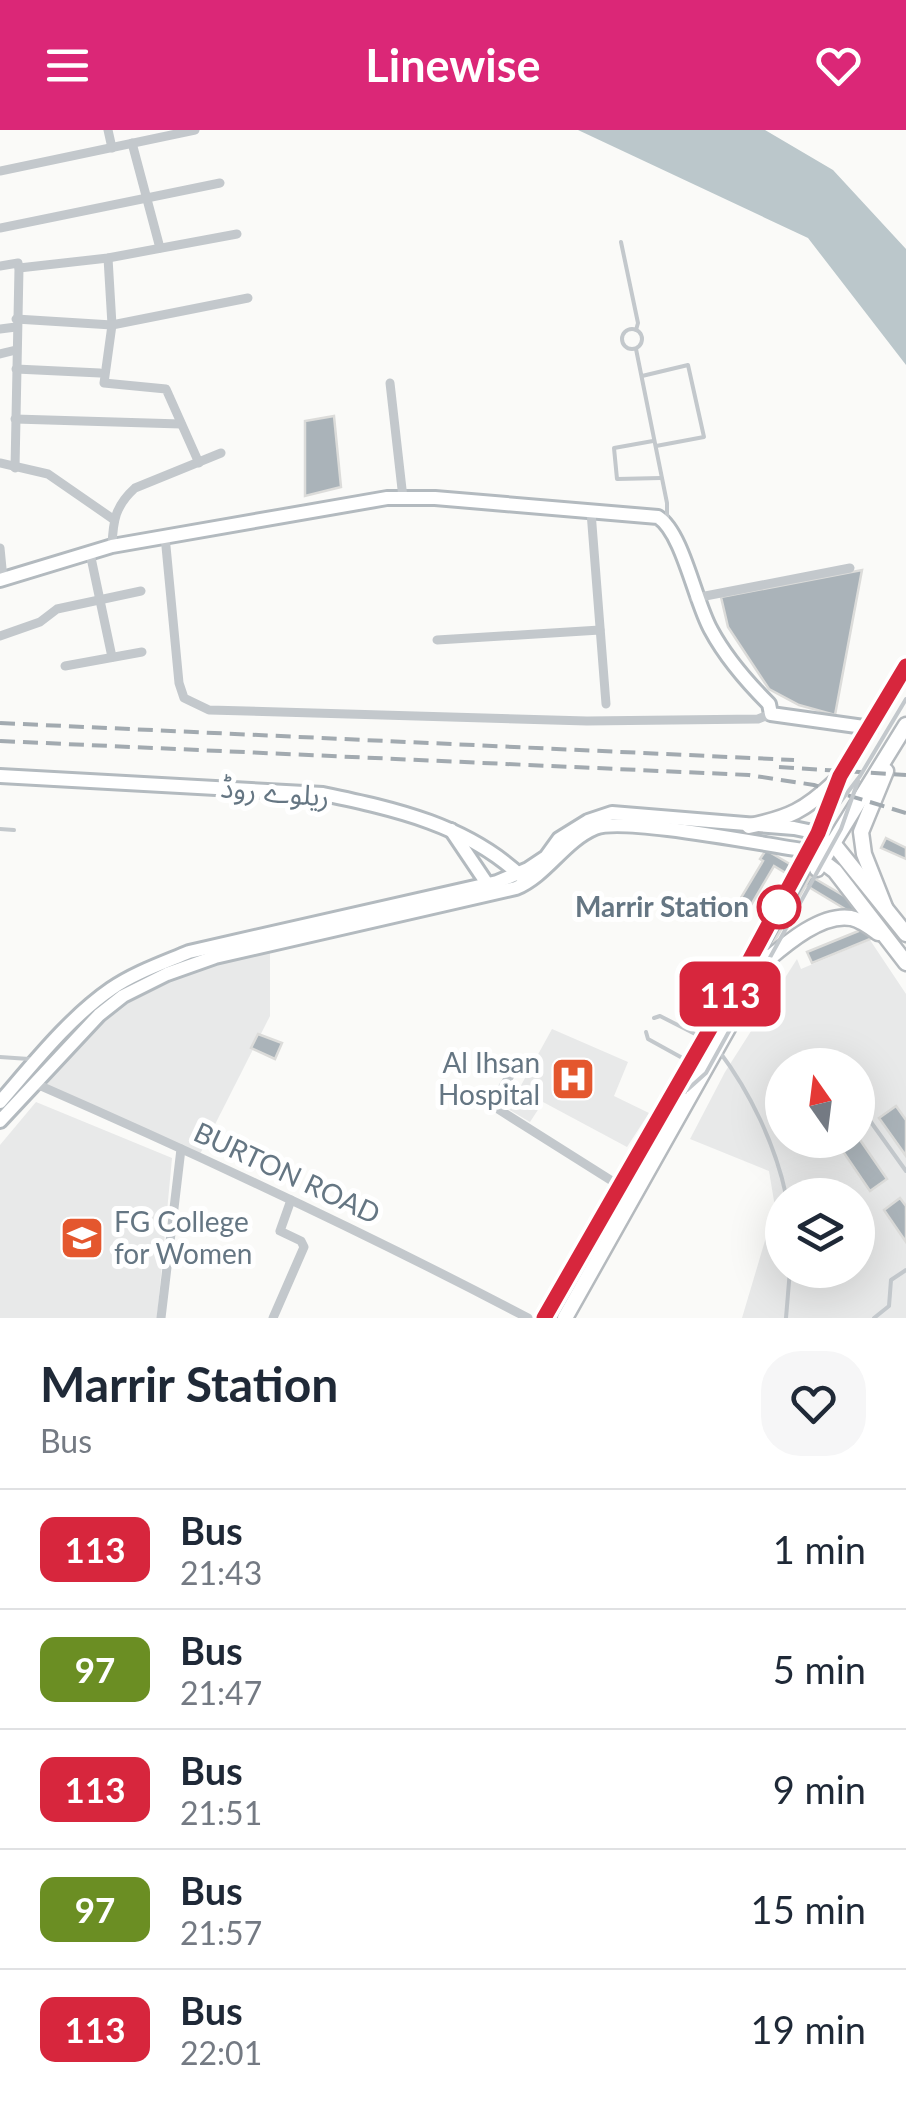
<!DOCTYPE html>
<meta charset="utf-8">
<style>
:root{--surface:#fff;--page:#f6f6f7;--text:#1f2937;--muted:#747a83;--line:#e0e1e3;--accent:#db2777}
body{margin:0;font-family:Lato,"Noto Sans Arabic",sans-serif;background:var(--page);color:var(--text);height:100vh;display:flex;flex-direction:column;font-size:38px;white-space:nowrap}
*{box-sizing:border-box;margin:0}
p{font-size:32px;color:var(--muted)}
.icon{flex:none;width:55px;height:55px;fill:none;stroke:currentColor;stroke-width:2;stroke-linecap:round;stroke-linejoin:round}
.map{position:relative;height:1188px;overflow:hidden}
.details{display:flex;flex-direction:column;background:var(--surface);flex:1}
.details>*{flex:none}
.badge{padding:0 20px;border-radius:15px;font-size:35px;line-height:65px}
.needle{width:65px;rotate:346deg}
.controls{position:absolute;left:765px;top:918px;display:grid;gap:20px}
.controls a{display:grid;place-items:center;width:110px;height:110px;border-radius:50%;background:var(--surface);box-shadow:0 10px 40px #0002;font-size:50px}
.map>.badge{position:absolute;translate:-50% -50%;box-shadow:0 0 0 5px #fff}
.round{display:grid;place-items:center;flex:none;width:105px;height:105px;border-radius:40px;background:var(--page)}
.summary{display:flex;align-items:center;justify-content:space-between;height:170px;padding:0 40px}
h1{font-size:48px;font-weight:700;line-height:75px}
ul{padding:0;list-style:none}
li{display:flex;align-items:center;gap:30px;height:120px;padding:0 40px;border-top:2px solid var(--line)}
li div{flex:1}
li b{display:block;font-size:38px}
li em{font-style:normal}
li .badge{min-width:110px;font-weight:700;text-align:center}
header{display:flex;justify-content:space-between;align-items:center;height:130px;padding:0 40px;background:var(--accent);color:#fff;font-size:45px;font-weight:700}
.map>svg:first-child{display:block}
</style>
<header><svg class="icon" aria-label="menu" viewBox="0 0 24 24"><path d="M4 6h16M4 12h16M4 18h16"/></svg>Linewise<svg class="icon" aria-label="heart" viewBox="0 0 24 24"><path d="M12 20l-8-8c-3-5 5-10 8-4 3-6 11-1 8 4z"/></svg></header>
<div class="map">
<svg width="906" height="1188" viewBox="0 0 906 1188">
<rect width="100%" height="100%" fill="#fafaf8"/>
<!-- built -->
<g fill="#e8e9e9" fill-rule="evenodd">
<path d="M 870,810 L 906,864 L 906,1188 L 742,1188 L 775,1077 L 769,1041 L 690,1009 L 725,942 L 797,829 L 801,839 ZM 782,935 L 858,935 L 858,1010 L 782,1010 ZM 782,1065 L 858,1065 L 858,1140 L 782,1140 Z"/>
<path d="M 270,814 L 270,886 L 199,1026 L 34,953 L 123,866 Z"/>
<path d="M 552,899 L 628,932 L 614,966 L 649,983 L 627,1017 L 543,972 L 530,992 L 508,979 Z"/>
<path d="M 36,972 L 172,1028 L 157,1188 L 0,1188 L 0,1015 Z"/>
</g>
<!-- water -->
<path fill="#bbc7cb" d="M 578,0 L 765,0 L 833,40 L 906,119 L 906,235 L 808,108 Z"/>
<!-- building -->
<g fill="#aab3b9" stroke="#dcdcda" stroke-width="2.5">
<path d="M 334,286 L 341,357 L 305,366 L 305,291 Z"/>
<path d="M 862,440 L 835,585 L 799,575 L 769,559 L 728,497 L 721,467 Z"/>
<path d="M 886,708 L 906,718 L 906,729 L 881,718 Z"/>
<path d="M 766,720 L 863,777 L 875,807 L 812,833 L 807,822 L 861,800 L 855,785 L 774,736 L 744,787 L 733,781 L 763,731 L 760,729 Z"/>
<path d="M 811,730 L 818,733 L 724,902 L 715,899 Z"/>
<path d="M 258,904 L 282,913 L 275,929 L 251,918 Z"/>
<path d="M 896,976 L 906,990 L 906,1026 L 879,988 Z"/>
<path d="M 858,1007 L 887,1049 L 870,1061 L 840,1017 Z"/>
<path d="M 900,1068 L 906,1076 L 906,1112 L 884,1080 Z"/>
</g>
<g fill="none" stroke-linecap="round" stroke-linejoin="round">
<defs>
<g id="secondary">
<path d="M 0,450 L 112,416 L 387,368 L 435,368 L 658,387 C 683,403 695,472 711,500 C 726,528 747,552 769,574 L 771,584 L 871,598"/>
<path d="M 0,646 L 323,664 C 395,679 468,695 523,748"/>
<path d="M 451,700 L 490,758"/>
<path d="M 0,972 C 33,934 69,888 111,859 C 134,843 163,833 189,822 L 497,752 L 528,739 L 546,727 L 559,709 L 588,691 L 612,683 L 794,698 L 818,703"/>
<path d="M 0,991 L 99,885 L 123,866 L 167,844 L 215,827 L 516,758 C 547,745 564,711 595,698 C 623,686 771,716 809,721"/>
</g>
<g id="primary">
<path d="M 749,696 C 789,688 805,680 835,652"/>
<path d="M 815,709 L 840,646 L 906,536"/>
<path d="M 832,712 L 906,804"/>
<path d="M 809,721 L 835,741 L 906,833"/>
<path d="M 817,739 L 906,595"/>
<path d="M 885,777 L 864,724 L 861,702 L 886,641"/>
<path d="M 767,830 C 787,813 822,783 851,788 C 861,790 870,797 878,803"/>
<path d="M 544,1188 L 698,920"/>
<path d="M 565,1188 L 768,827"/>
</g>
</defs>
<!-- secondary casing -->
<use href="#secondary" stroke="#b3babf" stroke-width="18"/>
<!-- primary casing -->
<use href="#primary" stroke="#b5babe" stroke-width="19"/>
<!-- lane -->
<g stroke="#c3c8cc" stroke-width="4">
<path d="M 621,112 L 638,193 L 636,200"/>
<circle cx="632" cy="209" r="10"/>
<path d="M 636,219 L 667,373 L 667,388"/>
<path d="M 642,246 L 688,235 L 704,307 L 656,316"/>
<path d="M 653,311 L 614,318 L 617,349 L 661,348"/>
<path d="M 0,699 L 14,700"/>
<path d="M 654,888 L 660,886 L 705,909"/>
<path d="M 646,902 L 648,909 L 686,930"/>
<path d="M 719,921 C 750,962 775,1014 786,1065"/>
<path d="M 0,927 L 29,929"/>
<path d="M 824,928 L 829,935"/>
<path d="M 858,974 L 906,1041"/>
<path d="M 786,1188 L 790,1140"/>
<path d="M 874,1188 L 889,1176 L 891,1150 L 906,1140"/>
</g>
<!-- street -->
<g stroke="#c3c8cc" stroke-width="9">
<path d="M 108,0 L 112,18"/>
<path d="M 132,13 L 160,118"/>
<path d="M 0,41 L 195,0"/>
<path d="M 0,98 L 220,53"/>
<path d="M 108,128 L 112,195 L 104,253 L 166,259 L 199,333"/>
<path d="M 0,136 L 18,133 L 19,138 L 108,128 L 237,104"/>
<path d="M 16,189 L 112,195 L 248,168"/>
<path d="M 0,199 L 16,197"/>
<path d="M 0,224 L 16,220"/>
<path d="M 16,239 L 100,243"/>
<path d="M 390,253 L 403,368"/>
<path d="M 15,289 L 181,294"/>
<path d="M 0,333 L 48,344 L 113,389"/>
<path d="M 15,338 L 19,138"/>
<path d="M 591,382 L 606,574"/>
<path d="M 165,406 L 179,553 L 184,568 L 209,580 L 587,591 L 758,589 L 771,584"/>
<path d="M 112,416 C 113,391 115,376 135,358 L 221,323"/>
<path d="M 0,418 L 3,449"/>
<path d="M 90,423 L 112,527"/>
<path d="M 695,468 L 850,438"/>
<path d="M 0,506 L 40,492 L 57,479 L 141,461"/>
<path d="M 437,510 L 600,500"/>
<path d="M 65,536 L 142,522"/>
<path d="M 519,931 L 496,968 L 498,979 L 620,1056"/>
<path d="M 34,953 C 201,1026 366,1103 528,1188"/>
<path d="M 161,1188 L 181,1019"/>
<path d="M 273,1188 L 304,1117 L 301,1111 L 280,1101 L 291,1070"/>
</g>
<!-- secondary -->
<use href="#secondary" stroke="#fff" stroke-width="12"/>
<!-- primary -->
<use href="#primary" stroke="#fff" stroke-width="14"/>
<!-- rail -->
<g stroke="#a2aab0" stroke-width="4" stroke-dasharray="15 8" stroke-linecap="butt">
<path d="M 0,593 L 794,630"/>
<path d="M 0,611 L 749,645 L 814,655 L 906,683"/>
<path d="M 779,637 L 906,645"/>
</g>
<!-- lane-bridge -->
<g stroke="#c3c8cc" stroke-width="4">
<path d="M 687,960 L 706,943 L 841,699 L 858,651"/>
<path d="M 685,962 L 691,936 L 825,692 L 860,646 L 906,569"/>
</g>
</g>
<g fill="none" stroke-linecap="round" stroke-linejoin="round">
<defs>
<path id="line" d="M 544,1188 L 749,831 L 818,703 L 840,646 L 906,536"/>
</defs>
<!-- line casing -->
<use href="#line" stroke="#fff" stroke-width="22"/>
<!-- line -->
<use href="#line" stroke="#d7263d" stroke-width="15"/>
</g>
<!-- icons -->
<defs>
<symbol id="hospital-square" viewBox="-11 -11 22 22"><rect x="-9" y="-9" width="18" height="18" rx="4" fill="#e4572e" stroke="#fff"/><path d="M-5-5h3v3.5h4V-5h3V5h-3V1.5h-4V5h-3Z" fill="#fff"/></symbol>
<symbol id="university-square" viewBox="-11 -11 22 22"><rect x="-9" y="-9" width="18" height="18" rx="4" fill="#e4572e" stroke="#fff"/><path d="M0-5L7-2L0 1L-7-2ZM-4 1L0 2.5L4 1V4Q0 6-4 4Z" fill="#fff"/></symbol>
</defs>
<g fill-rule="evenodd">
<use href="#hospital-square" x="548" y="924" width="50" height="50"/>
<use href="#university-square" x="57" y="1083" width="50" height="50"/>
</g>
<!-- markers -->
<circle fill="#fff" stroke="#d7263d" stroke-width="5" cx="779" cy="777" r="20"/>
<g text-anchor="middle" stroke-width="10" stroke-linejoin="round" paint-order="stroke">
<!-- street labels -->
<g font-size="28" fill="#657683" stroke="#fff">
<text transform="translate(275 662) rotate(5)" y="10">ریلوے روڈ</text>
<text transform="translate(287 1043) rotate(25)" y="10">BURTON ROAD</text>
</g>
<!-- stop labels -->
<g font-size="28" font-weight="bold" fill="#657683" stroke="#fff" text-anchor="end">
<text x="749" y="787">Marrir Station</text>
</g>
<!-- poi labels -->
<g font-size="28" fill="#657683" stroke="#fff" text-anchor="end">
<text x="540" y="943">Al Ihsan<tspan x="540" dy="32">Hospital</tspan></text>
<text x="114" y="1102" text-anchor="start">FG College<tspan x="114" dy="32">for Women</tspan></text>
</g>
</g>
</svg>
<div class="controls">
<a><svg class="needle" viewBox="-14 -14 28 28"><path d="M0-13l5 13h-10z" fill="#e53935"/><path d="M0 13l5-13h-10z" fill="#747a83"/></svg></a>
<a><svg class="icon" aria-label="layers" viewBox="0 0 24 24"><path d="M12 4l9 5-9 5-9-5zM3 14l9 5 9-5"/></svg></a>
</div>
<b class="badge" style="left:730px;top:864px;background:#d7263d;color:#fff">113</b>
</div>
<section class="details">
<div class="summary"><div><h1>Marrir Station</h1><p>Bus</p></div><a class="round"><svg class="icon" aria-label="heart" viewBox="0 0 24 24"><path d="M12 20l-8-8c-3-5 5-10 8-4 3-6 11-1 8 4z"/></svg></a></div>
<ul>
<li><span class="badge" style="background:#d7263d;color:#fff">113</span><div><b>Bus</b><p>21:43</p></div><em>1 min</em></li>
<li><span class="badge" style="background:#6b8e23;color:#fff">97</span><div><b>Bus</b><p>21:47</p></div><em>5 min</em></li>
<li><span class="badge" style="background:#d7263d;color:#fff">113</span><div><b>Bus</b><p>21:51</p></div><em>9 min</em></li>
<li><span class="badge" style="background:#6b8e23;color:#fff">97</span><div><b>Bus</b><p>21:57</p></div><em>15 min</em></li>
<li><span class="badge" style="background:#d7263d;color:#fff">113</span><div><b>Bus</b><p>22:01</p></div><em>19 min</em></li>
</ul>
</section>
